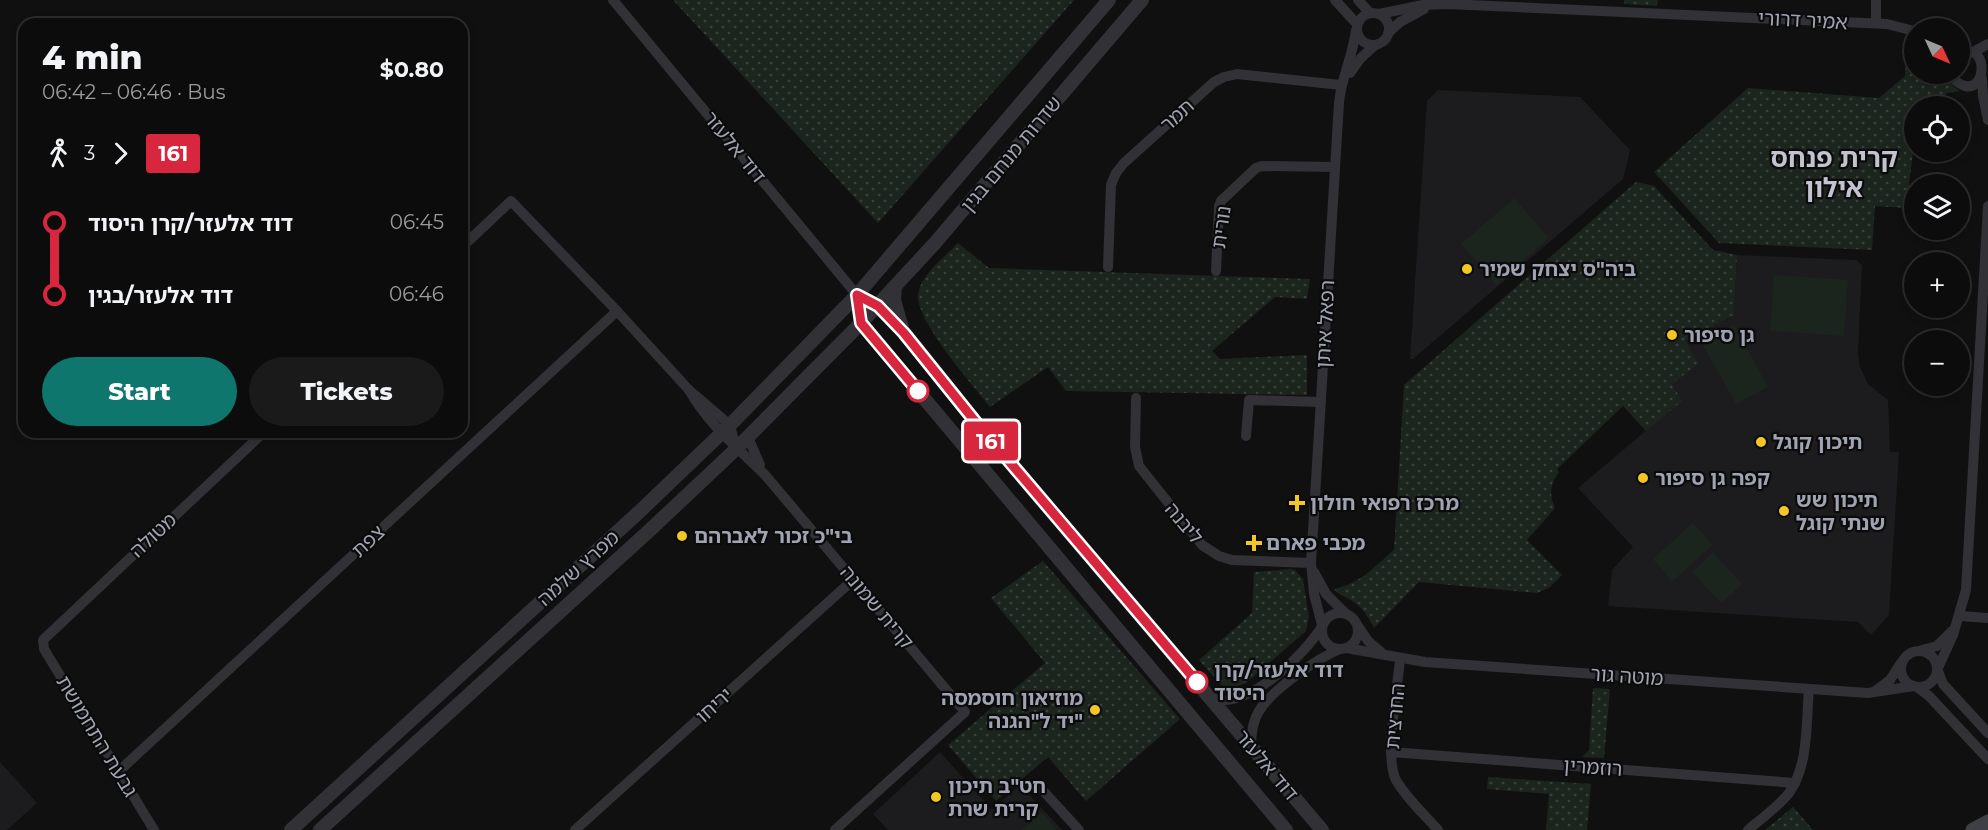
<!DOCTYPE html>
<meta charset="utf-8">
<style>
:root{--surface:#0c0c0d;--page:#1a1a1b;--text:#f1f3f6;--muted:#9a9b9d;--line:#2c2c2e;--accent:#0f766e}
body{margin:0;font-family:Montserrat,"Noto Sans Hebrew",sans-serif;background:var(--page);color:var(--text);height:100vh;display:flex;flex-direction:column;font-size:22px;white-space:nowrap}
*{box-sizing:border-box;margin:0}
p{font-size:20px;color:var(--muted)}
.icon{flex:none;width:33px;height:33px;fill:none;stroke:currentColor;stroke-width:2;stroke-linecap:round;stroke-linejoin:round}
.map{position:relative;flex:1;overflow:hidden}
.details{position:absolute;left:18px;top:18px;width:450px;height:420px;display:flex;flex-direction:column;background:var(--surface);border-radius:18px;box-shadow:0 3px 9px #0003,0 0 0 2px var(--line)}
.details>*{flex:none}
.badge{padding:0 12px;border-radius:4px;font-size:21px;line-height:39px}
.needle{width:39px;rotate:134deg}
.fabs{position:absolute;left:1904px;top:18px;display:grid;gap:12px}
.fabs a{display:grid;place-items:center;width:66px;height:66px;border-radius:50%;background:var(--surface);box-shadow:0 3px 9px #0003,0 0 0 2px var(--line);font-size:30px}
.map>.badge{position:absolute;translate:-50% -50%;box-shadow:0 0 0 3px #fff}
.legs{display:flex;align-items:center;gap:9px;height:66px;padding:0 24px;font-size:20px}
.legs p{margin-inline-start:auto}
.overview{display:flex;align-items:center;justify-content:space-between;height:102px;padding:0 24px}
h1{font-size:33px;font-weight:800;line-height:45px}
.cta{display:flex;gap:12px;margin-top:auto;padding:12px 24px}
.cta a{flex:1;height:69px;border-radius:36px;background:var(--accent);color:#fff;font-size:24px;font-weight:800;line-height:69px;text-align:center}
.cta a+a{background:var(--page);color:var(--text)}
ul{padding:0 24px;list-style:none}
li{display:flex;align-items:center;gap:21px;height:72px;font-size:22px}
li i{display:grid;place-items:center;width:9px;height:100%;margin:0 8px;background:currentColor}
li i::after{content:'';width:15px;height:15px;margin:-8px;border:4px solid;border-radius:50%;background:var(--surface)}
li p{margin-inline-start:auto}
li:first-child i{background:linear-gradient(#0000 50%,currentColor 0)}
li:last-child i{background:linear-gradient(currentColor 50%,#0000 0)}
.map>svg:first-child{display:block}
</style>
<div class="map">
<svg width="1988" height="830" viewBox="0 0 1988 830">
<defs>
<pattern id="grass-dots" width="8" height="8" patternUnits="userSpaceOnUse" patternTransform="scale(1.5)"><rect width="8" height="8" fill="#1c241e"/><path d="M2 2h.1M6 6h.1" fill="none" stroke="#3a413c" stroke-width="1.8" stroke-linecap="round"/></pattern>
</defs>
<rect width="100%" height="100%" fill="#101011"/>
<!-- built -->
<g fill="#1c1c1e">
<path d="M 1438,90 L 1580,97 L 1630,150 L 1623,179 L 1413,359 L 1410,359 L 1427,101 Z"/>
<path d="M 1737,255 L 1857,260 L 1862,266 L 1858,352 L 1860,367 L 1868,384 L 1888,400 L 1890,452 L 1899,452 L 1889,615 L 1871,635 L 1858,622 L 1608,606 L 1612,570 L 1633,547 L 1578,488 L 1681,401 L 1672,384 L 1684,340 L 1734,315 Z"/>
<path d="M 940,752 L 992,810 L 1020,785 L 1062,830 L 888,830 L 873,814 Z"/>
<path d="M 0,762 L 37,803 L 7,830 L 0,830 Z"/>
</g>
<!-- grass -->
<g fill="url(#grass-dots)">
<path d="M 673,0 L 1074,0 L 878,223 Z"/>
<path d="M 1624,0 L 1658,0 L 1657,6 L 1624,4 Z"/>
<path d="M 1907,44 L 1914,46 L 1914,74 L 1945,74 L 1953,86 L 1960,91 L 1948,93 L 1931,106 L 1914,106 L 1914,144 L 1906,208 L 1875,206 L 1872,250 L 1719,243 L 1654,172 L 1748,88 L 1879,98 L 1905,76 Z"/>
<path d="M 1636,182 L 1654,186 L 1713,250 L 1737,255 L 1734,315 L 1685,340 L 1698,364 L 1672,384 L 1682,401 L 1646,431 L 1623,406 L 1557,469 L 1559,472 C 1550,484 1549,495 1555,508 L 1527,540 L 1562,575 L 1550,587 L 1537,593 L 1419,582 L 1374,628 C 1369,619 1364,609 1355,603 C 1348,597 1340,597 1334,589 C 1361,583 1374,567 1394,550 L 1404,385 Z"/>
<path d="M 958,243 L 989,268 L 1310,279 L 1307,299 L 1275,297 L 1212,351 L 1220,359 L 1307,355 L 1307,395 L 1066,391 L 1048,367 L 990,407 C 973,385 915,321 918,294 C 921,274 945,257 958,243 Z"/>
<path d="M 1043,561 L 1180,719 L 1086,801 L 1048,757 L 996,801 L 948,745 L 1045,663 L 991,598 Z"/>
<path d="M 1291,569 L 1295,570 L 1303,579 L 1309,617 L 1306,631 L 1246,683 L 1233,688 L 1226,688 L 1221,685 L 1199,660 L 1252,613 L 1254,572 Z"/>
<path d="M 1593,688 L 1610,689 L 1604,758 L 1582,757 L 1589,750 Z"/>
<path d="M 1488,777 L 1591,784 L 1587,830 L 1546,830 L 1549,794 L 1487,789 Z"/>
<path d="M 1793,807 L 1813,830 L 1765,830 Z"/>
</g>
<!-- garden -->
<g fill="#1c241e">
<path d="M 1514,198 L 1549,238 L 1496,285 L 1461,244 Z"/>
<path d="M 1774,275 L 1848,280 L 1844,336 L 1770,331 Z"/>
<path d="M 1734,325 L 1768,387 L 1736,404 L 1702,343 Z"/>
<path d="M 1693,523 L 1713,545 L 1672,581 L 1653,559 Z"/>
<path d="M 1713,553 L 1742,584 L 1721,603 L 1692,572 Z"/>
<path d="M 1042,812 L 1057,830 L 1022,830 Z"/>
</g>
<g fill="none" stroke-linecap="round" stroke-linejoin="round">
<!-- minor -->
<g stroke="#313136" stroke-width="10">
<path d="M 613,0 L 857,295"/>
<path d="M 1335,0 L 1357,24"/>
<path d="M 1358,0 L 1370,13"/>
<circle cx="1373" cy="29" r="16"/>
<path d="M 1379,14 L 1423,5 L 1447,4 L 1887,24 L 1914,31"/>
<path d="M 1876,23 L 1876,0"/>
<path d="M 1388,33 L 1400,22 L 1424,9"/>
<path d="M 1973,52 L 1988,44"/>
<path d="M 1350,73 L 1360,59 L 1375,45"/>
<path d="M 1952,74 C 1954,80 1958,84 1965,86 C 1988,91 1988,40 1959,54"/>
<path d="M 1982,79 L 1983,96 L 1988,120"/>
<path d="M 462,247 L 511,201 L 617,311 L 689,390 L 730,425 L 736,449"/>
<path d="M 1108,267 L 1111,185 L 1116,173 L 1124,163 L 1214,82 L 1224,77 L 1237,74 L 1341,85"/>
<path d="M 1216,271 L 1219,206 L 1221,201 L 1256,168 L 1262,166 L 1335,167"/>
<path d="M 689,390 C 709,425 738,448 766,476 L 965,712 L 835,830"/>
<path d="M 1136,398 L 1135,447 L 1139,466 L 1202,545 L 1219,556 L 1232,560 L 1311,563"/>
<path d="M 1246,436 L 1249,400 L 1321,402"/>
<path d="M 748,437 L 760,465"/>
<path d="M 1314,572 L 1326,594 L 1345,613"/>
<circle cx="1340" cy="631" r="18"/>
<path d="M 1960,616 L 1988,618"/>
<path d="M 1322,625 L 1314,594 L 1311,563 L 1339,103 C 1341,78 1353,56 1356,30"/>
<path d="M 1358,626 L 1368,641 L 1381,652"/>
<path d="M 1346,648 L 1425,662 L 1868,693 L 1914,686"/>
<path d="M 1922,650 L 1937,646 L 1952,631"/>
<circle cx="1919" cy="669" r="18"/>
<path d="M 1400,659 C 1398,686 1384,758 1396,780 C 1406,798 1424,814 1438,830"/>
<path d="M 1938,668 L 1953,635 L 1966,590 L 1988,206"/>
<path d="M 1938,671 L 1943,684 L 1988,733"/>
<path d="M 1917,687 L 1929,696 L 1988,759"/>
<path d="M 1875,691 L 1890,680 L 1901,663"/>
<path d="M 1210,697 C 1244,714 1304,655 1321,628"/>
<path d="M 1251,747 C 1251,735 1252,722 1259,711 C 1273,689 1316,659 1340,649"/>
<path d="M 1391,752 L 1795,783"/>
<path d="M 119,771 L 617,311"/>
<path d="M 1037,784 L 1079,830"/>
<path d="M 154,830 L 44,649 L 43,640 L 264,432"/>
<path d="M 575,830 L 854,579"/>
<path d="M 1748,830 C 1762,818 1778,807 1789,793 C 1809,765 1806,722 1809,689"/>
</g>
<!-- tertiary -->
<g stroke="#313136" stroke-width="14">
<path d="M 895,288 L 894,300 L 902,328"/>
<path d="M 857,295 L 878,306 L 904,333 L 974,420 L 1322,830"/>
<path d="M 857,295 L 861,323 L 1286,830"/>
<path d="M 291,830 L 639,512 L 730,425 L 857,295 L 1109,0"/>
<path d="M 320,830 L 651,529 L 736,449 L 861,323 L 935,243 L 1142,0"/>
</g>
<!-- secondary -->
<path stroke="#3f4046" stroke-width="15" d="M 1973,830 L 1988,822"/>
</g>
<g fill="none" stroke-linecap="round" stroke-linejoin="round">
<defs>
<path id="line-1" d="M 918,391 L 861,323 L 857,295 L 878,306 L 904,333 L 974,420 L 1197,682"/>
</defs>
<!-- line-1 casing -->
<use href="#line-1" stroke="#fff" stroke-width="14"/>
<!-- line-1 -->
<use href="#line-1" stroke="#d7263d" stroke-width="9"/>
</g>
<!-- markers -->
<g fill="#f3c625" stroke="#0b0b0c" stroke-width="2">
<circle cx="1467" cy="269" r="6"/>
<circle cx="1672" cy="335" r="6"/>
<circle cx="1761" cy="442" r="6"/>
<circle cx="1643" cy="478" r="6"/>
<path d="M1294 494h6v6h6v6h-6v6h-6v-6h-6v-6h6z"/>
<circle cx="1784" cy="511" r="6"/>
<circle cx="682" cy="536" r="6"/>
<path d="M1251 534h6v6h6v6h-6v6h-6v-6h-6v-6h6z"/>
<circle cx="1095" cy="710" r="6"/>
<circle cx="936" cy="797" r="6"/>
</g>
<g fill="#fff" stroke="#d7263d" stroke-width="3">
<circle cx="918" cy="391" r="10"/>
<circle cx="1197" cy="682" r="10"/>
</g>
<g text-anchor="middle" stroke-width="4.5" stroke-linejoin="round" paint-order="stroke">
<!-- street labels -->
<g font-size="20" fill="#a0a4b2" stroke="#0b0b0c">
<text transform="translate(1803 20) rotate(3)" y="7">אמיר דרורי</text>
<text transform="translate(1177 115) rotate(-42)" y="7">תמר</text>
<text transform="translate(735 147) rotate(51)" y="7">דוד אלעזר</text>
<text transform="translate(1011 154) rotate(-50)" y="7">שדרות מנחם בגין</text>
<text transform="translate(1221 227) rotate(-82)" y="7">נורית</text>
<text transform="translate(1325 324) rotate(-87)" y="7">רפאל איתן</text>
<text transform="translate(1184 523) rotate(50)" y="7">ליבנה</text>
<text transform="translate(153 535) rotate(-43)" y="7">מטולה</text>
<text transform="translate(368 541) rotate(-43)" y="7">צפת</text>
<text transform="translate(578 568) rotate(-42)" y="7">מפרץ שלמה</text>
<text transform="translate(877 607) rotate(50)" y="7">קרית שמונה</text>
<text transform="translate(1627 676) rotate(4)" y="7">מוטה גור</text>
<text transform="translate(714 705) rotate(-42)" y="7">יריחו</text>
<text transform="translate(1395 716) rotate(-85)" y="7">החרצית</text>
<text transform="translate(97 736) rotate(59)" y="7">גבעת התחמושת</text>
<text transform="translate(1267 765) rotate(50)" y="7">דוד אלעזר</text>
<text transform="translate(1593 767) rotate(4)" y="7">רוזמרין</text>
</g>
<!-- poi labels -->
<g font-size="20" font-weight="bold" fill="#a0a4b2" stroke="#0b0b0c" text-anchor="start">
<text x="1479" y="276">ביה"ס יצחק שמיר</text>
<text x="1684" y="342">גן סיפור</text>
<text x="1773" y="449">תיכון קוגל</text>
<text x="1655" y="485">קפה גן סיפור</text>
<text x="1796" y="507">תיכון שש<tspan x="1796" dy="23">שנתי קוגל</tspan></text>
<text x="1310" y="510">מרכז רפואי חולון</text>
<text x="694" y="543">בי"כ זכור לאברהם</text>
<text x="1266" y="550">מכבי פארם</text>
<text x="1083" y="705" text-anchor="end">מוזיאון חוסמסה<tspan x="1083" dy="23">יד ל"הגנה"</tspan></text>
<text x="948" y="793">חט"ב תיכון<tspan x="948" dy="23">קרית שרת</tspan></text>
</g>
<!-- stop labels -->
<g font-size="20" font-weight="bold" fill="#a0a4b2" stroke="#0b0b0c" text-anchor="start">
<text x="1214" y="677">דוד אלעזר/קרן<tspan x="1214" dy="23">היסוד</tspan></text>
</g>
<!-- district labels -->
<g font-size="26" font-weight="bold" fill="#c1c3ce" stroke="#0b0b0c">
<text x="1834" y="167">קרית פנחס<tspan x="1834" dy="30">אילון</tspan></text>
</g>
</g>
</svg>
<div class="fabs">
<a><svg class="needle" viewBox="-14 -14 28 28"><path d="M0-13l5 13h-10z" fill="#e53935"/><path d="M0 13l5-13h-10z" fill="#9a9b9d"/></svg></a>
<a><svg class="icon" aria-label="locate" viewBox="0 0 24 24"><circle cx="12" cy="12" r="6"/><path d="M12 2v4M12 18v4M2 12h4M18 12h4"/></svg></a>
<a><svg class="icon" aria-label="layers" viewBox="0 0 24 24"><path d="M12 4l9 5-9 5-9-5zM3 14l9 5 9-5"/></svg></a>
<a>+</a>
<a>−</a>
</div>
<b class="badge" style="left:991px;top:441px;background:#d7263d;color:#fff">161</b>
<section class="details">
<div class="overview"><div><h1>4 min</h1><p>06:42 – 06:46 · Bus</p></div><b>$0.80</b></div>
<div class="legs"><svg class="icon" aria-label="walk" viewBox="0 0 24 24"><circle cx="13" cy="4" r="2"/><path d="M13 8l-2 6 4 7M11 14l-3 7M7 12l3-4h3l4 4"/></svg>3<svg class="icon" aria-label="forward" viewBox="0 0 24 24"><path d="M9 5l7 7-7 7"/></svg><b class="badge" style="background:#d7263d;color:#fff">161</b></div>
<ul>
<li><i style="color:#d7263d"></i><b>דוד אלעזר/קרן היסוד</b><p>06:45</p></li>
<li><i style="color:#d7263d"></i><b>דוד אלעזר/בגין</b><p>06:46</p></li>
</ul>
<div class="cta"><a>Start</a><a>Tickets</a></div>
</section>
</div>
